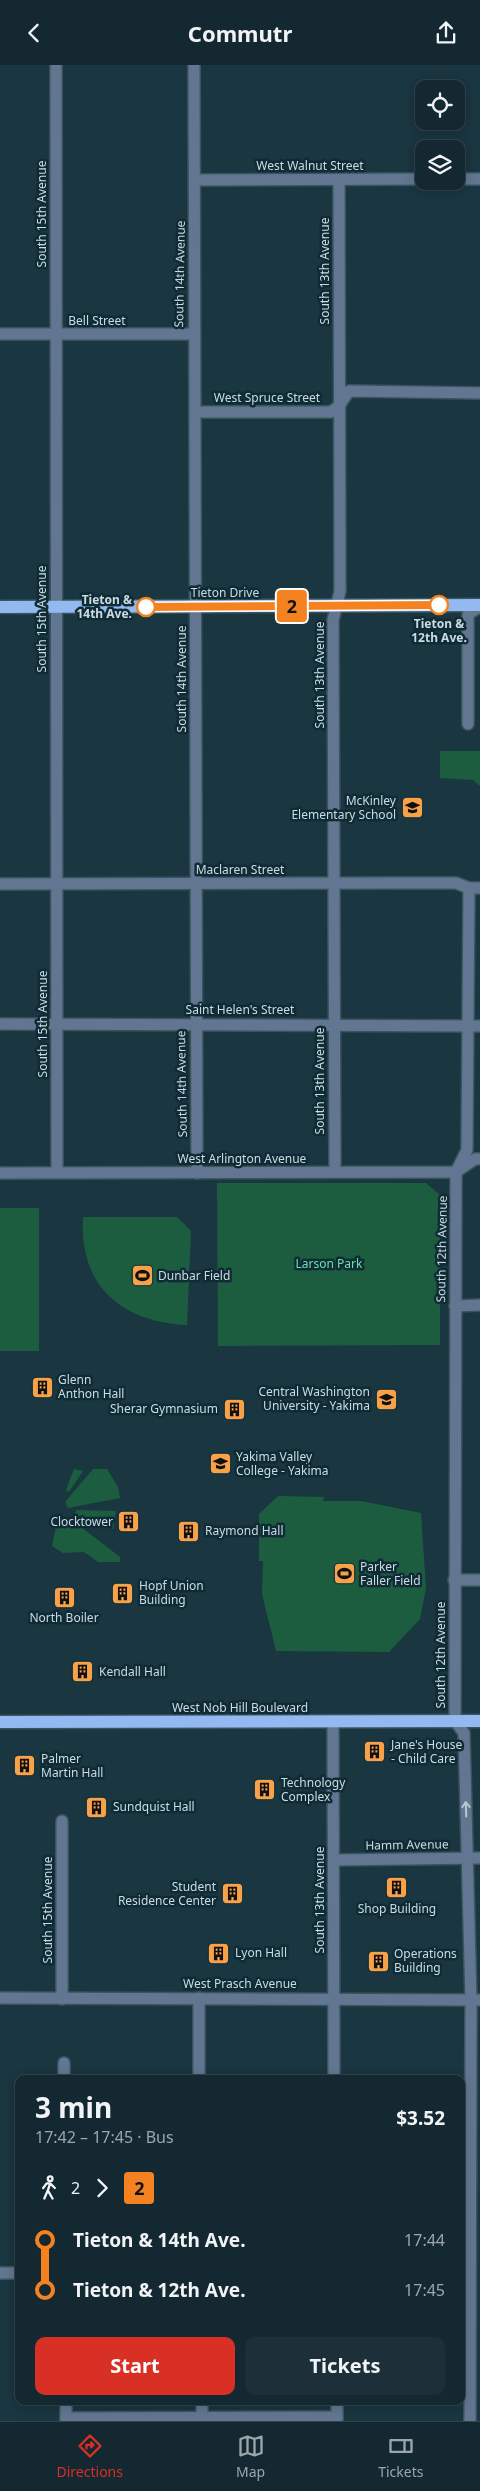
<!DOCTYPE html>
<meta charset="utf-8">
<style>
:root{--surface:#142831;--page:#1d3039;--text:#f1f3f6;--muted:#9da6ab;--line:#33444d;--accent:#d93025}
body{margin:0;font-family:"Noto Sans",sans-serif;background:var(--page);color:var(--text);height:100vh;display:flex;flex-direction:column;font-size:19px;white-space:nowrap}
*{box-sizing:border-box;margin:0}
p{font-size:16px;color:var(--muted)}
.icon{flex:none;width:28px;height:28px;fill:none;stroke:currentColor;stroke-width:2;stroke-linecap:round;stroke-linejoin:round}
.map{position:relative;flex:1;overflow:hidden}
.side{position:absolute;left:15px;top:2010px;width:450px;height:330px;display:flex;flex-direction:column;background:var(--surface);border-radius:10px;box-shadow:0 2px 12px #0003,0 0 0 1px var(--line)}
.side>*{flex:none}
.badge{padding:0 10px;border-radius:4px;font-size:18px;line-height:32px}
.controls{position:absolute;left:415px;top:15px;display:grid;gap:10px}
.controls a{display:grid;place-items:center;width:50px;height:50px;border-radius:10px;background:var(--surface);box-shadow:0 2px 12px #0003,0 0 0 1px var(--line);font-size:25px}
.map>.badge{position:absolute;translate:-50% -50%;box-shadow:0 0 0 2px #fff}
.legs{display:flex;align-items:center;gap:8px;height:55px;padding:0 20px;font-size:16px}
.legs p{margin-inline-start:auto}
.headline{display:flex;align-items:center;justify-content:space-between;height:85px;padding:0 20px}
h1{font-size:28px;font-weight:700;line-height:38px}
.primary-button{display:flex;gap:10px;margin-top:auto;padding:10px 20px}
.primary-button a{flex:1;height:58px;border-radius:10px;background:var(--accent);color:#fff;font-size:20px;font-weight:700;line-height:58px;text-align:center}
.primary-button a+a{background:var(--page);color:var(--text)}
ul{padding:0 20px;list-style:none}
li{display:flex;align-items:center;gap:18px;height:50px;font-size:19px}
li i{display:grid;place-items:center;width:8px;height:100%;margin:0 6px;background:currentColor}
li i::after{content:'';width:12px;height:12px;margin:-6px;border:4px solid;border-radius:50%;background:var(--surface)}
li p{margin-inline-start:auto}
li:first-child i{background:linear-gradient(#0000 50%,currentColor 0)}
li:last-child i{background:linear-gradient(currentColor 50%,#0000 0)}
header{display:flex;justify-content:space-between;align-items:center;height:65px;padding:0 20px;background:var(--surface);font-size:22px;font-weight:700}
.tab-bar{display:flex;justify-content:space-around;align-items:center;height:70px;border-top:1px solid var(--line);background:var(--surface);font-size:14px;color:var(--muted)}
.tab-bar a{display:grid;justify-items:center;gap:2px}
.tab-bar .current{color:var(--accent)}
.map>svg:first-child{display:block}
</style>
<header><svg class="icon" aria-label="back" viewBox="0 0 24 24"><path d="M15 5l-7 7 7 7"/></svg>Commutr<svg class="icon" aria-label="share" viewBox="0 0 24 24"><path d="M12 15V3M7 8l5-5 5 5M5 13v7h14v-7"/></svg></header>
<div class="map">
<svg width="480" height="2356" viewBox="0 0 480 2356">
<rect width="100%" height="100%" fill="#1a3641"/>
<!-- green -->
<g fill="#1c5d3f">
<path d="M 440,686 L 480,686 L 480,721 L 473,715 L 440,713 Z"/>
<path d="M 217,1118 L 426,1118 L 440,1130 L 440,1280 L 218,1281 Z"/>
<rect x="0" y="1143" width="39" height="143"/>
<path d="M 83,1152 L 177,1152 L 191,1166 L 187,1260 C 121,1257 79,1221 83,1152 Z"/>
<path d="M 74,1404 L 83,1406 L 69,1427 L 66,1425 Z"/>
<path d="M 93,1404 L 107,1404 L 118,1422 L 120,1433 L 68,1443 L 65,1437 Z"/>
<path d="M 278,1431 L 324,1432 L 323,1436 L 361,1436 L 421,1448 L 426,1523 L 420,1554 L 389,1587 L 276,1586 L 262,1529 L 263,1496 L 259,1496 L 259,1449 Z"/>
<path d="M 76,1445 L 116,1446 L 113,1464 L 75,1450 Z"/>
<path d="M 72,1455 L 120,1492 L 120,1497 L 98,1497 L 84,1487 L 63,1488 L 52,1481 L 56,1462 L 66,1460 Z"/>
</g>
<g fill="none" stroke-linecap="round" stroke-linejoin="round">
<defs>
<g id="minor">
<path d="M 56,0 L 57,1107"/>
<path d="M 194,0 L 197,1108"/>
<path d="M 456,114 L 480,114"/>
<path d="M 195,115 L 424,114"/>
<path d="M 0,269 L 194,269"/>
<path d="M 195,347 L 331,347 L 339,341 L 349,326 L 480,328"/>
<path d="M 468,659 L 468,549 L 480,542"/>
<path d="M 0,819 L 404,818 L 456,818 L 469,823 L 480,823"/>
<path d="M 469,823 L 467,1085 L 456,1107 L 455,1656 L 464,1668 L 471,1935 L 470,2356"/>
<path d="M 0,959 L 480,961"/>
<path d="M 335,1107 L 333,555 L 340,526 L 339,115"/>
<path d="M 0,1108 L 456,1107 L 475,1094 L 480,1094"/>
<path d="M 455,1241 L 480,1240"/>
<path d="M 454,1515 L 480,1515"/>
<path d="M 333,1656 L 334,2014"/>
<path d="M 62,1756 L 62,1934"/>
<path d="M 334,1795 L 480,1793"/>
<path d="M 0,1933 L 480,1935"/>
<path d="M 199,1933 L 199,2014"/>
<path d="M 64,1998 L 64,2014"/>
<path d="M 0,2208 L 19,2208"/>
<path d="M 66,2336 L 66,2356"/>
<path d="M 202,2336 L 202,2356"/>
<path d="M 337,2336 L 337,2356"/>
<path d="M 66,2353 L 337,2352"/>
</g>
<g id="major">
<path d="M 0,542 L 480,540"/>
<path d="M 0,1657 L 480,1656"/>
</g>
</defs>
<!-- minor casing -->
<use href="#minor" stroke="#3a545e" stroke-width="14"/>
<!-- major casing -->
<use href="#major" stroke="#3a545e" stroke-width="15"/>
<!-- minor -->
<use href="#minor" stroke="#637691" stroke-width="11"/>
<!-- major -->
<use href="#major" stroke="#92baf0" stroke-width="12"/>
</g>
<!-- one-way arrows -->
<defs><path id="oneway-shaft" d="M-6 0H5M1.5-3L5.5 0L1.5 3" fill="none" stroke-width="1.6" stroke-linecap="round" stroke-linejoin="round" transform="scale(1.25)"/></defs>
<use stroke="#b6c7d2" href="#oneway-shaft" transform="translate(466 1744) rotate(-92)"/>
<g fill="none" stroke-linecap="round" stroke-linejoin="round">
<defs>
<path id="line-1" d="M 146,542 L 439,540"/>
</defs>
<!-- line-1 casing -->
<use href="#line-1" stroke="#fff" stroke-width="11"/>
<!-- line-1 -->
<use href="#line-1" stroke="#f58220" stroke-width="8"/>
</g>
<!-- icons -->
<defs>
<symbol id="school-square" viewBox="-11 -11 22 22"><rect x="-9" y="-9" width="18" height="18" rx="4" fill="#f7a148" stroke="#0f2c36"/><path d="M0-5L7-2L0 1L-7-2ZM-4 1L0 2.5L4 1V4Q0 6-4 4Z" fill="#111"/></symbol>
<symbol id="stadium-square" viewBox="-11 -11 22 22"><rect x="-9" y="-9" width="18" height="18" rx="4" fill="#f7a148" stroke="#0f2c36"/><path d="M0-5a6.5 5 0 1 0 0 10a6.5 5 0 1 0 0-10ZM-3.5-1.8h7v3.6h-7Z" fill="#111"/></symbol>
<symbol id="building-square" viewBox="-11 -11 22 22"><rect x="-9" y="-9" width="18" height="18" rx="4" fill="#f7a148" stroke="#0f2c36"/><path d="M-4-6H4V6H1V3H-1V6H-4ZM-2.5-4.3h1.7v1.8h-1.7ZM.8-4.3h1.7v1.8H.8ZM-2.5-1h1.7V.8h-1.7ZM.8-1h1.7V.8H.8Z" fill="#111"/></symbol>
<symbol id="university-square" viewBox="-11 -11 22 22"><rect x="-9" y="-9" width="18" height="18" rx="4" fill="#f7a148" stroke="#0f2c36"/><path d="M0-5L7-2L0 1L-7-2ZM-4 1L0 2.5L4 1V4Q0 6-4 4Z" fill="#111"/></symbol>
</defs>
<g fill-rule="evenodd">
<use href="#school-square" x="400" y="730" width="25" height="25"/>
<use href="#stadium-square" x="130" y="1198" width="25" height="25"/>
<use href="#building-square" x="30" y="1310" width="25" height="25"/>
<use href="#university-square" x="374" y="1322" width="25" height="25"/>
<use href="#building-square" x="222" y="1332" width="25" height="25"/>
<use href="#university-square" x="208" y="1386" width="25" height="25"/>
<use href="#building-square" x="116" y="1444" width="25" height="25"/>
<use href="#building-square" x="176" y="1454" width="25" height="25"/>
<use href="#stadium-square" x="332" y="1496" width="25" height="25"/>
<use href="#building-square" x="110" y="1516" width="25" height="25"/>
<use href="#building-square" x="52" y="1520" width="25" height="25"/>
<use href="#building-square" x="70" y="1594" width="25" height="25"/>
<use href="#building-square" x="362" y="1674" width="25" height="25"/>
<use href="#building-square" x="12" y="1688" width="25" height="25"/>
<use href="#building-square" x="252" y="1712" width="25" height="25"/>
<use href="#building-square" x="84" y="1730" width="25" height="25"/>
<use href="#building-square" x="384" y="1810" width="25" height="25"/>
<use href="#building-square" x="220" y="1816" width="25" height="25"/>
<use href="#building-square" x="206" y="1876" width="25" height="25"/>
<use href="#building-square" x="366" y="1884" width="25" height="25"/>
</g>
<!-- markers -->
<g fill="#fff" stroke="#f58220" stroke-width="2.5">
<circle cx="439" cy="540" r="9"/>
<circle cx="146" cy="542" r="9"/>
</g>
<g text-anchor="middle" stroke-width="5" stroke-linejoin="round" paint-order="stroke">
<!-- street labels -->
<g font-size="12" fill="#cbdbe2" stroke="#0f2c36">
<text x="310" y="105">West Walnut Street</text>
<text transform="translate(42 149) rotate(-90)" y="4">South 15th Avenue</text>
<text transform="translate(325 206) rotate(-90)" y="4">South 13th Avenue</text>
<text transform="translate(180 209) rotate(-89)" y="4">South 14th Avenue</text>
<text x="97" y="260">Bell Street</text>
<text x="267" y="337">West Spruce Street</text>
<text x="225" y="532">Tieton Drive</text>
<text transform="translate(42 554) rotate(-90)" y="4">South 15th Avenue</text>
<text transform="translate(320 610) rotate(-90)" y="4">South 13th Avenue</text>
<text transform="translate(182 614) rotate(-90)" y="4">South 14th Avenue</text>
<text x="240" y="809">Maclaren Street</text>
<text x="240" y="949">Saint Helen's Street</text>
<text transform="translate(43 959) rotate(-90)" y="4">South 15th Avenue</text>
<text transform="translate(320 1016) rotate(-90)" y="4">South 13th Avenue</text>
<text transform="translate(182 1019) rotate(-91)" y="4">South 14th Avenue</text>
<text x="242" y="1098">West Arlington Avenue</text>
<text transform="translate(442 1184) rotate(-89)" y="4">South 12th Avenue</text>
<text transform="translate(441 1590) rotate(-90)" y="4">South 12th Avenue</text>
<text x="240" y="1647">West Nob Hill Boulevard</text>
<text transform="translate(407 1780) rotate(-1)" y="4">Hamm Avenue</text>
<text transform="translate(320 1835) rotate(-90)" y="4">South 13th Avenue</text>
<text transform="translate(48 1845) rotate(-90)" y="4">South 15th Avenue</text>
<text x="240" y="1923">West Prasch Avenue</text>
</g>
<!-- stop labels -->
<g font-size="12" font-weight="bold" fill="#cbdbe2" stroke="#0f2c36" text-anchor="end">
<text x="132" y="539">Tieton &amp;<tspan x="132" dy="14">14th Ave.</tspan></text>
<text x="439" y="563" text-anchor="middle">Tieton &amp;<tspan x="439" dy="14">12th Ave.</tspan></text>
</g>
<!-- poi labels -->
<g font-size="12" fill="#cbdbe2" stroke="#0f2c36" text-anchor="start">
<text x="396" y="740" text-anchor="end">McKinley<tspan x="396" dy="14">Elementary School</tspan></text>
<text x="158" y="1215">Dunbar Field</text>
<text x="58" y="1319">Glenn<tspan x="58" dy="14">Anthon Hall</tspan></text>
<text x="370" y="1331" text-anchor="end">Central Washington<tspan x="370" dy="14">University - Yakima</tspan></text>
<text x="218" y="1348" text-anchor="end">Sherar Gymnasium</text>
<text x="236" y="1396">Yakima Valley<tspan x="236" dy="14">College - Yakima</tspan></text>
<text x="113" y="1461" text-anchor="end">Clocktower</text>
<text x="205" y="1470">Raymond Hall</text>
<text x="360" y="1506">Parker<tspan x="360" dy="14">Faller Field</tspan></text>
<text x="139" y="1525">Hopf Union<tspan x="139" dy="14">Building</tspan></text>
<text x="64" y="1557" text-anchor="middle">North Boiler</text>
<text x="99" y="1611">Kendall Hall</text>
<text x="391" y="1684">Jane's House<tspan x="391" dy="14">- Child Care</tspan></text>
<text x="41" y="1698">Palmer<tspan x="41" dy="14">Martin Hall</tspan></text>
<text x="281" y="1722">Technology<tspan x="281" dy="14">Complex</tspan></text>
<text x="113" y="1746">Sundquist Hall</text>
<text x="216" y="1826" text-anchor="end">Student<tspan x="216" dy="14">Residence Center</tspan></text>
<text x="397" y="1848" text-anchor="middle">Shop Building</text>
<text x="235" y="1892">Lyon Hall</text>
<text x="394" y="1893">Operations<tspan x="394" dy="14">Building</tspan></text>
</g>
<!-- park labels -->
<g font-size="12" fill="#6ce1a8" stroke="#0f2c36">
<text x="329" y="1203">Larson Park</text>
</g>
</g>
</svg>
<div class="controls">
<a><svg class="icon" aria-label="locate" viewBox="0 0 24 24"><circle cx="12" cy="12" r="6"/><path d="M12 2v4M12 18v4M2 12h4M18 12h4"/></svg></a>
<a><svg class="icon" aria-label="layers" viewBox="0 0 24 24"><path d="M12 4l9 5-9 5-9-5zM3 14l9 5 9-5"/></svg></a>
</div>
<b class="badge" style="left:292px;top:541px;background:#f58220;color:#111">2</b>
<section class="side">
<div class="headline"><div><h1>3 min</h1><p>17:42 – 17:45 · Bus</p></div><b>$3.52</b></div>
<div class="legs"><svg class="icon" aria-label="walk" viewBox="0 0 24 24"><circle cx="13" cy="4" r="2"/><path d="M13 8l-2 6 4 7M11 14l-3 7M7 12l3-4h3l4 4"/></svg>2<svg class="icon" aria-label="forward" viewBox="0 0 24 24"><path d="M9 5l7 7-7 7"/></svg><b class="badge" style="background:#f58220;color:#111">2</b></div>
<ul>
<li><i style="color:#f58220"></i><b>Tieton &amp; 14th Ave.</b><p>17:44</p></li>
<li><i style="color:#f58220"></i><b>Tieton &amp; 12th Ave.</b><p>17:45</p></li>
</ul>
<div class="primary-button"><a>Start</a><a>Tickets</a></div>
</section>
</div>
<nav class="tab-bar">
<a class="current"><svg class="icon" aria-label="directions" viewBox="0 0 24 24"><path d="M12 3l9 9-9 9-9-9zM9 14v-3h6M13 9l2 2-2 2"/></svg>Directions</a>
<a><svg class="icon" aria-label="map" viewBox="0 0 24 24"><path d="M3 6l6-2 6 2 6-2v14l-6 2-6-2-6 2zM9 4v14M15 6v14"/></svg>Map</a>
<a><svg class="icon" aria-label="tickets" viewBox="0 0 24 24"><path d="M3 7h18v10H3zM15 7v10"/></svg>Tickets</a>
</nav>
